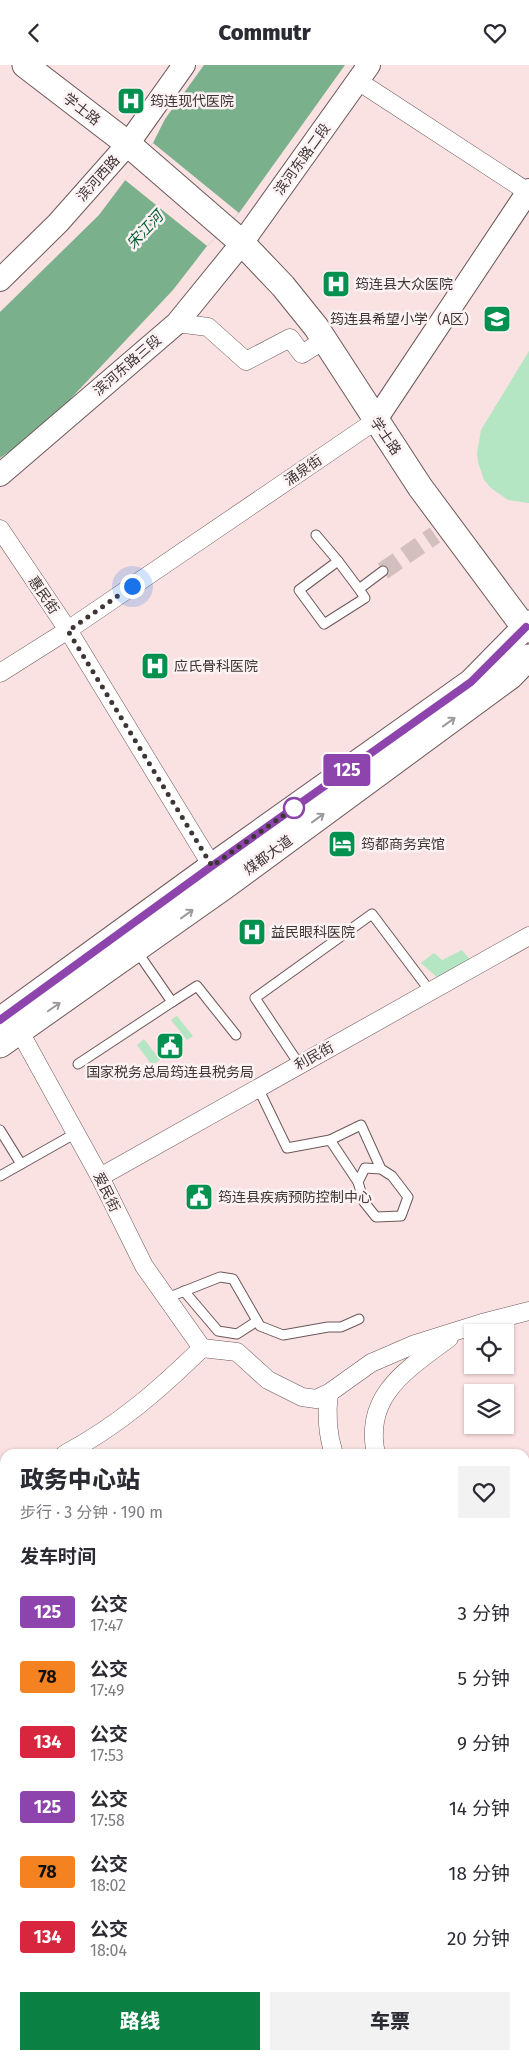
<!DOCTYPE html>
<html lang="zh">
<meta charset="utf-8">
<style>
:root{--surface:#fff;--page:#f2f2f3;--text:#2b2b33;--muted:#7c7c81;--accent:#0b8043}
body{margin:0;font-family:"Fira Sans","Noto Sans SC",sans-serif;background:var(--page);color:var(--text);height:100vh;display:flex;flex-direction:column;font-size:19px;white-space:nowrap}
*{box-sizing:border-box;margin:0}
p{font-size:16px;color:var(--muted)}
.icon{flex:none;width:28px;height:28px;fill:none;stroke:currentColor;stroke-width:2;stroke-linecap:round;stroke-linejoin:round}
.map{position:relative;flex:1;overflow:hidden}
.sheet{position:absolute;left:0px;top:1384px;width:530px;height:611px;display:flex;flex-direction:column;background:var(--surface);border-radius:15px 15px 0 0;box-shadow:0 1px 4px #0004}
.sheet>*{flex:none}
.badge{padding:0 10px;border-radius:4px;font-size:18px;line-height:32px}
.fabs{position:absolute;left:464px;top:1259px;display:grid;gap:10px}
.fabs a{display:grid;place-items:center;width:50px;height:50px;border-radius:0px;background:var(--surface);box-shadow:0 1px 4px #0004;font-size:25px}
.you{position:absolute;width:25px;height:25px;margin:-12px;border:4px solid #fff;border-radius:50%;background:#1a73e8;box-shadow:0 0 0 8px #1a73e833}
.map>.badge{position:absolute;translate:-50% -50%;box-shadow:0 0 0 2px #fff}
h2{padding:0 20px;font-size:19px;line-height:45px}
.round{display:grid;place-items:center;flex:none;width:52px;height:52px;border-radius:0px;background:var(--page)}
.summary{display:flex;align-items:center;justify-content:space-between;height:85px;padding:0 20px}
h1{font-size:24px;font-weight:800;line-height:38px}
.cta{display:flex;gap:10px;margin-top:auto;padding:10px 20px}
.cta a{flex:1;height:58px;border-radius:0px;background:var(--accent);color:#fff;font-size:20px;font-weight:800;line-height:58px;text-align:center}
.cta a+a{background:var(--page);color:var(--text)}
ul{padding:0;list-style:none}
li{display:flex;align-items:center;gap:15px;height:65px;padding:0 20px}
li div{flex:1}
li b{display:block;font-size:19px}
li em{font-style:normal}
li .badge{min-width:55px;font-weight:700;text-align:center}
header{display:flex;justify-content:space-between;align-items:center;height:65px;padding:0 20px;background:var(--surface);font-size:22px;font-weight:800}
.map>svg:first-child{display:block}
</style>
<header><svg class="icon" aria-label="back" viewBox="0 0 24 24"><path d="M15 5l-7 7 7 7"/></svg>Commutr<svg class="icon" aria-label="heart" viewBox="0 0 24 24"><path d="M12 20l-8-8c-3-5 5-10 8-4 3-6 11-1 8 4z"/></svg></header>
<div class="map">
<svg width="529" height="1994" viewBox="0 0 529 1994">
<rect width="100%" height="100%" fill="#fae1e2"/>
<!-- green -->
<g fill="#b5e6c3">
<path d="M 529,286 L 529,438 L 508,435 L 491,423 L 484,415 L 478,397 L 477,388 L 481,365 Z"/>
<path d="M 462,885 L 471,896 L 439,914 L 421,898 L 434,888 L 442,895 Z"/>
<path d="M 177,951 L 193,971 L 187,975 L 171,955 Z"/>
<path d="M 144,974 L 160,995 L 152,1000 L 137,980 Z"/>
<path d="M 525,1515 L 529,1521 L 529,1994 L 0,1994 L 0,1752 L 5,1748 L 5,1990 L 525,1990 Z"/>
</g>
<!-- water -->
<path fill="#7bb08c" d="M 204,0 L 345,0 L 239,148 L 207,181 L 173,225 L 43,363 L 0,393 L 0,247 L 99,150 L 153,78 L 165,54 Z"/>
<!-- pier -->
<path fill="#fae1e2" d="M 153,78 L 239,148 L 207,181 L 125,115 Z"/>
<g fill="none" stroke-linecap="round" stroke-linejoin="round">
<!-- minor-tunnel -->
<path stroke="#d4bfbf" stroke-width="18" stroke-dasharray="18 9" stroke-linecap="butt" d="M 383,506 L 435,470"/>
<defs>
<g id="service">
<path d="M 316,470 L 338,496"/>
<path d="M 359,524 L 365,533 L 324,559 L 299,525 L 338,496 L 359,524 L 383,506"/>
<path d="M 172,937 L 197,921 L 236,970"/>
<path d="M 78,999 L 172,937 L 136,885"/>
<path d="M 299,999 L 255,933 L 372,849 L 430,926"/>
<path d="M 258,1023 L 287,1083 L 330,1075 L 361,1060 L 381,1104 L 392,1111 L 408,1132 L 401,1151 L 376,1152 L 364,1137 L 358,1117 L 365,1103 L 381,1104"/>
<path d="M 0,1065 L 21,1099"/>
<path d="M 330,1075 L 358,1117"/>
<path d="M 0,1111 L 76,1068"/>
<path d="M 184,1226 L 218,1266 L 237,1269 L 257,1256"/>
<path d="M 167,1233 L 220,1212 L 233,1214 L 260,1261 L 283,1270 L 328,1262 L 341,1262 L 359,1254"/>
</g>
<g id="minor">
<path d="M 358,16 L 528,127"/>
<path d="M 177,258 L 208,262 L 246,296 L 290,273 L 302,289 L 324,275"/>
<path d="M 0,464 L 68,565 L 212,801"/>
<path d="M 0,608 L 68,565 L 375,356"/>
<path d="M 20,967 L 100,1112 L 144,1201 L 202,1283"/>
<path d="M 100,1112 L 529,871"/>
<path d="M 202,1283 L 237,1287 L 268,1315 L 302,1332 L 316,1334 L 329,1328 L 371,1298 L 415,1279 L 482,1258 L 529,1246"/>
<path d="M 329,1328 C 326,1350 327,1368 334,1389"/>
<path d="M 65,1389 C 119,1360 159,1325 202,1283"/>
<path d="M 376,1389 C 363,1330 408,1304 449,1273"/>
<path d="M 0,1424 L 5,1421"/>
<path d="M 525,1486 L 529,1488"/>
</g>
<g id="tertiary">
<path d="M 233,170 L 242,178 L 369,0"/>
<path d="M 0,215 L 58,158 L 128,79 L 184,0"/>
<path d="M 375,356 L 529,125"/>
<path d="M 0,410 L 177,258 L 242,178"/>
</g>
<g id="secondary">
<path d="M 25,0 L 128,79 L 233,170"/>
<path d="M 242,178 L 283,221 L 316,262 L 420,422 L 518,554 L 529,565"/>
<path d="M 0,955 L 212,801 L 471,617 L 529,558"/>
<path d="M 0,980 L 224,822 L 511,611 L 529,592"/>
</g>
</defs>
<!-- service casing -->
<use href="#service" stroke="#6d585a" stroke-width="11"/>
<!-- minor casing -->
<use href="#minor" stroke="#6d585a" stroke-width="19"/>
<!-- tertiary casing -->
<use href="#tertiary" stroke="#6d585a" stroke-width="24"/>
<!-- secondary casing -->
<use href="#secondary" stroke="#6d585a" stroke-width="27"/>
<!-- service -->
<use href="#service" stroke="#fff" stroke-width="9"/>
<!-- minor -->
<use href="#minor" stroke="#fff" stroke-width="18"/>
<!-- tertiary -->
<use href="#tertiary" stroke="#fff" stroke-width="22"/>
<!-- secondary -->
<use href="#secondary" stroke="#fff" stroke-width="25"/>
</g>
<!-- one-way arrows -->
<defs><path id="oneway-shaft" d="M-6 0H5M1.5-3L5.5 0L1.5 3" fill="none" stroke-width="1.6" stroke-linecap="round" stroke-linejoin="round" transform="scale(1.25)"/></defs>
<g stroke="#9e9a9a">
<use href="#oneway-shaft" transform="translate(449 657) rotate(-36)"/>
<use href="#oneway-shaft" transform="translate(318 753) rotate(-36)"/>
<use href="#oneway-shaft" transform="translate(187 849) rotate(-36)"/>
<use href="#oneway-shaft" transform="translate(54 942) rotate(-35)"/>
</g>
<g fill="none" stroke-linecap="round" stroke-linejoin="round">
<defs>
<path id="line" d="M 0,955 L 212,801 L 471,617 L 526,562"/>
</defs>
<!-- line casing -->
<use href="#line" stroke="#fff" stroke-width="11"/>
<!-- line -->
<use href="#line" stroke="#8e44ad" stroke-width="8"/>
<!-- walk -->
<path stroke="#3e3535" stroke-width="5" stroke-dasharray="0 9" d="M 132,521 L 68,566 L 212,801 L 294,743"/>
</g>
<!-- icons -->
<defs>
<symbol id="hospital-square" viewBox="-11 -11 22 22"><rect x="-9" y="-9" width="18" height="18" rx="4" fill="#04904f" stroke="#fdf2f3"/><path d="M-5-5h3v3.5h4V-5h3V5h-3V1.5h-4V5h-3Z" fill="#fff"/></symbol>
<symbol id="school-square" viewBox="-11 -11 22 22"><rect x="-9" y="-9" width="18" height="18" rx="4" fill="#04904f" stroke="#fdf2f3"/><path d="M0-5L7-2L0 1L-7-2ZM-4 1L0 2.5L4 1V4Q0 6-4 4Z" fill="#fff"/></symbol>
<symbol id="hotel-square" viewBox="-11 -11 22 22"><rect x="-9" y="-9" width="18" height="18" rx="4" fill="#04904f" stroke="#fdf2f3"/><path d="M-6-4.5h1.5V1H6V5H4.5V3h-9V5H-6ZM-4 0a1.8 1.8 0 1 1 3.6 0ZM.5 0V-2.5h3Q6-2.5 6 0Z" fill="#fff"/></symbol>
<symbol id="civic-square" viewBox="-11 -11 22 22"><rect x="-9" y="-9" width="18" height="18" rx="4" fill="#04904f" stroke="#fdf2f3"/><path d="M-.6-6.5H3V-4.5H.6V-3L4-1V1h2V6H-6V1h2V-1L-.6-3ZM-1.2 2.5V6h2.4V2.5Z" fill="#fff"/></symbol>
</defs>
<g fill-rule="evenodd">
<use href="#hospital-square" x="115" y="20" width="32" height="32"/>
<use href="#hospital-square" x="320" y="203" width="32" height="32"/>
<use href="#school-square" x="481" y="238" width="32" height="32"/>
<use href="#hospital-square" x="139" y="585" width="32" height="32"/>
<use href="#hotel-square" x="326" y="763" width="32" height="32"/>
<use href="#hospital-square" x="236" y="851" width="32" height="32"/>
<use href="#civic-square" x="154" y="965" width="32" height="32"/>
<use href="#civic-square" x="183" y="1116" width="32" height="32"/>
</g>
<!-- markers -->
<circle fill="#fff" stroke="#8e44ad" stroke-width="2.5" cx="294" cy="743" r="10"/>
<g text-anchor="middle" stroke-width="5" stroke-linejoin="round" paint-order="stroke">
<!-- poi labels -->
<g font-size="14" fill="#3e3535" stroke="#fdf2f3" text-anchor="start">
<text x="150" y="41">筠连现代医院</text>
<text x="355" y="224">筠连县大众医院</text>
<text x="478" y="259" text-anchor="end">筠连县希望小学（A区）</text>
<text x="174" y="606">应氏骨科医院</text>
<text x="361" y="784">筠都商务宾馆</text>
<text x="271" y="872">益民眼科医院</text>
<text x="170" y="1012" text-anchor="middle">国家税务总局筠连县税务局</text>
<text x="218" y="1137">筠连县疾病预防控制中心</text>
</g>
<!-- street labels -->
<g font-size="14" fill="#3e3535" stroke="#fdf2f3">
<text transform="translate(82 44) rotate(38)" y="5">学士路</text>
<text transform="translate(302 94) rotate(-54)" y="5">滨河东路二段</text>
<text transform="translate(98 113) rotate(-48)" y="5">滨河西路</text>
<text transform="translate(127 300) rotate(-41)" y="5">滨河东路三段</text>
<text transform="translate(386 371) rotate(56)" y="5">学士路</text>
<text transform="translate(303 405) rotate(-34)" y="5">涌泉街</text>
<text transform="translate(44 530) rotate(56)" y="5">惠民街</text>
<text transform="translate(268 790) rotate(-36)" y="5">煤都大道</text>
<text transform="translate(314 991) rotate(-29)" y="5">利民街</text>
<text transform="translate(107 1127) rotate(64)" y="5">爱民街</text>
</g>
<!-- water labels -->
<g font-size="15" font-style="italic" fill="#045f33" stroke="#fdf2f3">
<text transform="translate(145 165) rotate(-47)" y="5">宋江河</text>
</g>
</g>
</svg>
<div class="fabs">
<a><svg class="icon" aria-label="locate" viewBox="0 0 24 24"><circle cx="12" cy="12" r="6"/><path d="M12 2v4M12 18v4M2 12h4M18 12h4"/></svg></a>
<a><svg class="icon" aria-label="layers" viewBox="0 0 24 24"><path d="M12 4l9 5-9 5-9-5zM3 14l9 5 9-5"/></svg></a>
</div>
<div class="you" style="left:132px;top:521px"></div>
<b class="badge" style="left:347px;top:705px;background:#8e44ad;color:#fff">125</b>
<section class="sheet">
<div class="summary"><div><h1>政务中心站</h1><p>步行 · 3 分钟 · 190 m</p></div><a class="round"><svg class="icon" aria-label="heart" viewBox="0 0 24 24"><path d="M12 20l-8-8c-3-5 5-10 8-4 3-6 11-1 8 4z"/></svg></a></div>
<h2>发车时间</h2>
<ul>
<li><span class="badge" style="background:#8e44ad;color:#fff">125</span><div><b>公交</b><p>17:47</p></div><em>3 分钟</em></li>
<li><span class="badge" style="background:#f58220;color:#111">78</span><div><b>公交</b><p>17:49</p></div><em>5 分钟</em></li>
<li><span class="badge" style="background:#d7263d;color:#fff">134</span><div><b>公交</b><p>17:53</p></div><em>9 分钟</em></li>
<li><span class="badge" style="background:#8e44ad;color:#fff">125</span><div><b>公交</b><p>17:58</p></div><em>14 分钟</em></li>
<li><span class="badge" style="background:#f58220;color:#111">78</span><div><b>公交</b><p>18:02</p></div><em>18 分钟</em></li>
<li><span class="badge" style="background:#d7263d;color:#fff">134</span><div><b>公交</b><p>18:04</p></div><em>20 分钟</em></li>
</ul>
<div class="cta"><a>路线</a><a>车票</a></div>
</section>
</div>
